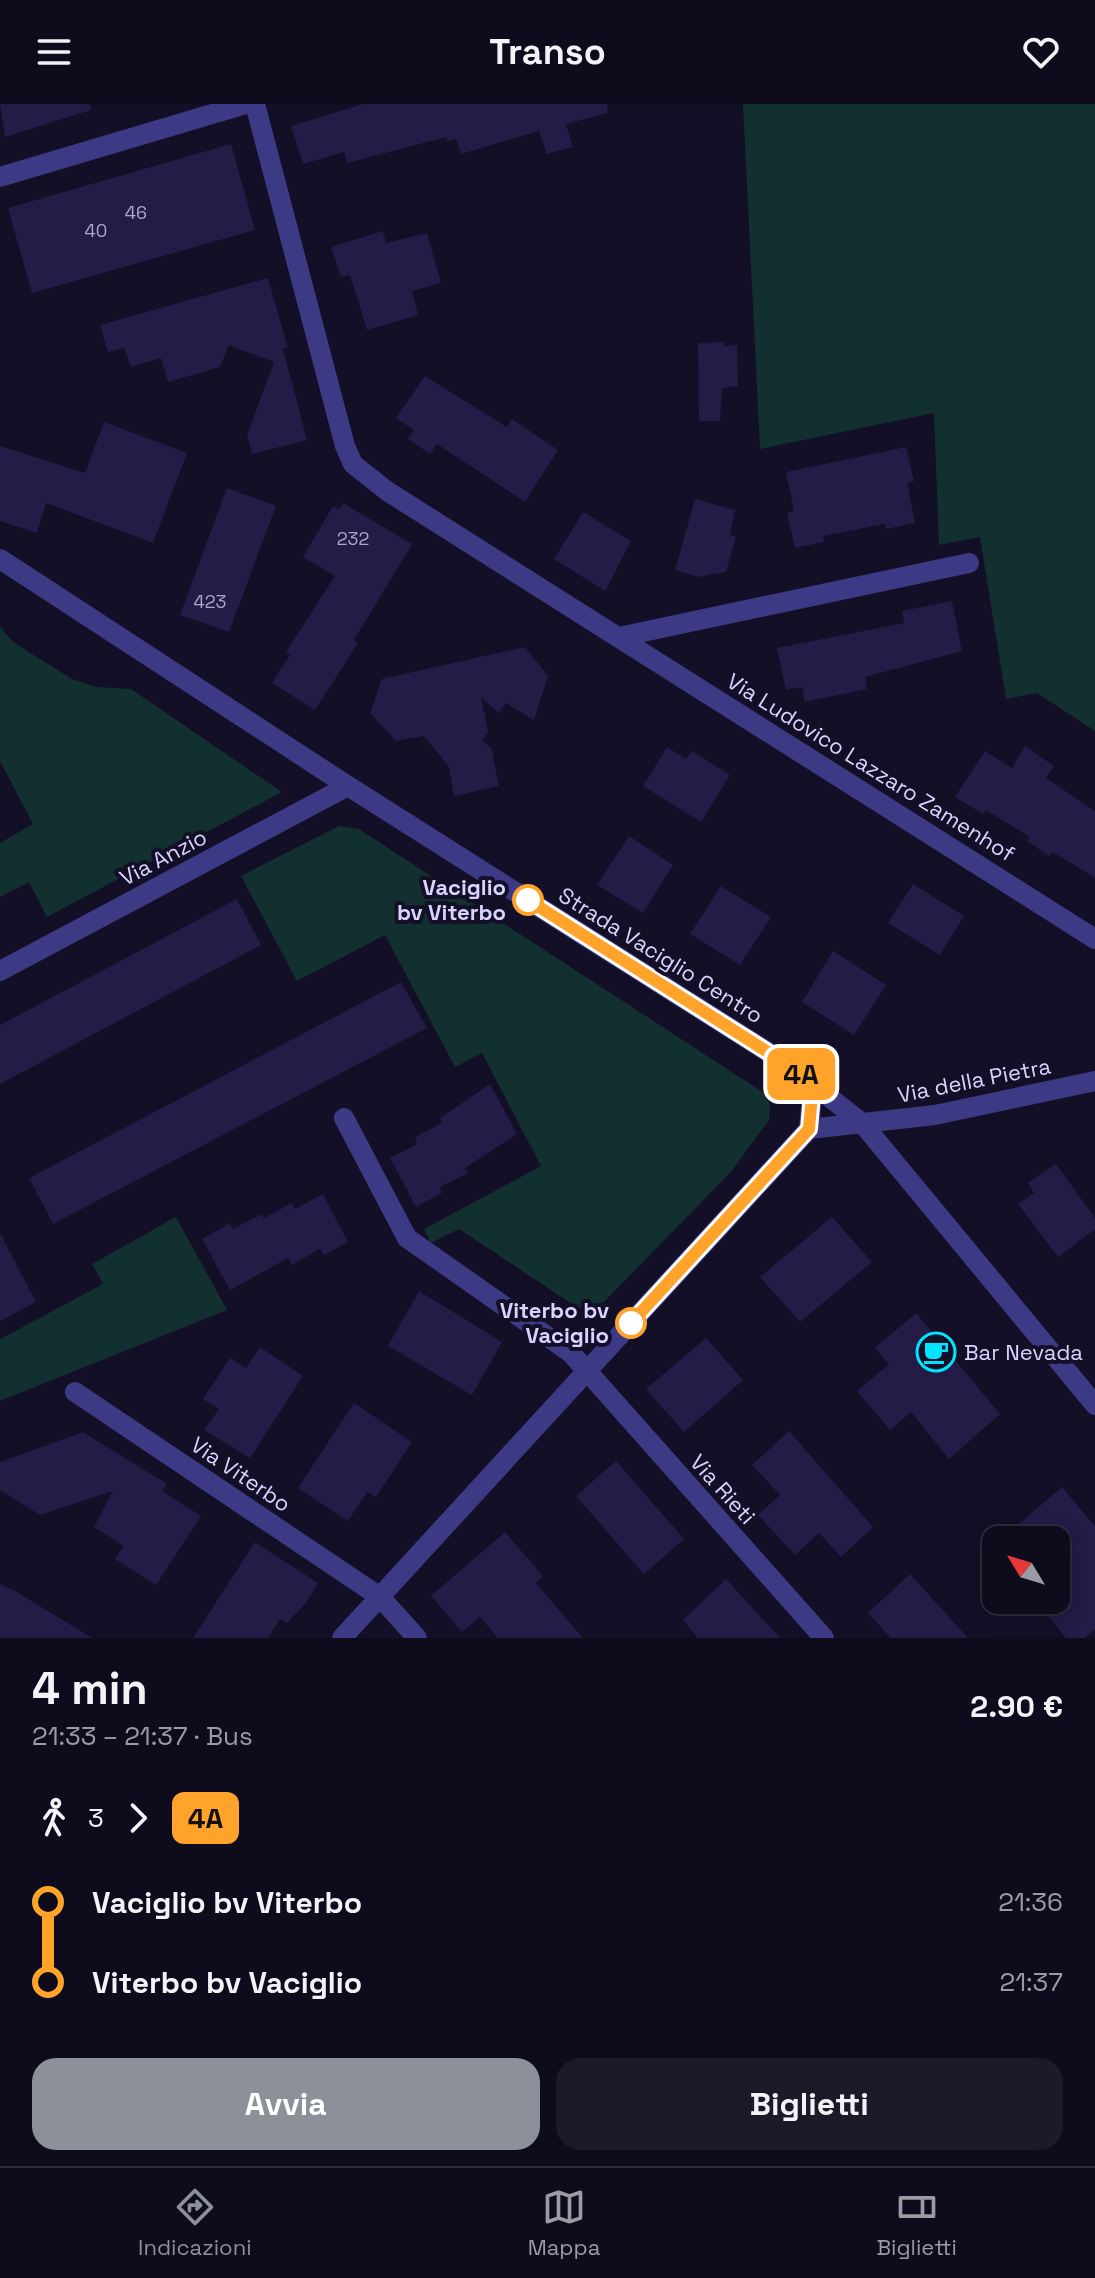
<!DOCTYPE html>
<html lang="it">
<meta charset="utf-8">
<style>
:root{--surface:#0e0b1c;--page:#1c1929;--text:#f1f3f6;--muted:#9b9ba3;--line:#2e2b3b;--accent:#8c9099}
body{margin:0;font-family:"Space Grotesk",sans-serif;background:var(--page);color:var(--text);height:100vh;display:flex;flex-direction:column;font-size:30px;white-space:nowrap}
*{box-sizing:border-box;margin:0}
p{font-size:26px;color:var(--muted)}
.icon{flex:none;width:44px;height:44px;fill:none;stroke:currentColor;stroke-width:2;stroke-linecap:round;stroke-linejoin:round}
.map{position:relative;height:1534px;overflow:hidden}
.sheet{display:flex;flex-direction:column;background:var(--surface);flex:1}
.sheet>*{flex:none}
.badge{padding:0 16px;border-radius:12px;font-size:28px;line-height:52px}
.needle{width:52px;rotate:308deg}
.fabs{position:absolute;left:982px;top:1422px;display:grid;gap:16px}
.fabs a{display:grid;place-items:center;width:88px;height:88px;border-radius:16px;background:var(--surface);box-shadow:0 4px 20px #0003,0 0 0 2px var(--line);font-size:40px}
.map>.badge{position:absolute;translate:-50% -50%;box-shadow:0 0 0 4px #fff}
.legs{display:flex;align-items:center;gap:12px;height:88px;padding:0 32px;font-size:26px}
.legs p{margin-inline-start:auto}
.overview{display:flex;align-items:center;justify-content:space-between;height:136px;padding:0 32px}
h1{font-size:44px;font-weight:800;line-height:60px}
.cta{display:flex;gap:16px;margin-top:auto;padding:16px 32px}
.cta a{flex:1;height:92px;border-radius:24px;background:var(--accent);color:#fff;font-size:32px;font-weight:800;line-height:92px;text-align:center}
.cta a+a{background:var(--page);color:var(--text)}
ul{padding:0 32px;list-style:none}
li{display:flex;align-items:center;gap:28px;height:80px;font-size:30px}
li i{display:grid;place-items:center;width:12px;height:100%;margin:0 10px;background:currentColor}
li i::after{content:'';width:20px;height:20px;margin:-10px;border:6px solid;border-radius:50%;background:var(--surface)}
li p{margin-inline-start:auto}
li:first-child i{background:linear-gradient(#0000 50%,currentColor 0)}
li:last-child i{background:linear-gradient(currentColor 50%,#0000 0)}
header{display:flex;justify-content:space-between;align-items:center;height:104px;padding:0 32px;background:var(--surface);font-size:36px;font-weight:800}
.tab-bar{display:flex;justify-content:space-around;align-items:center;height:112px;border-top:2px solid var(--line);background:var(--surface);font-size:22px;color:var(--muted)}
.tab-bar a{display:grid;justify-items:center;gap:4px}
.tab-bar .current{color:var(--accent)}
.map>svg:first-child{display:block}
</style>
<header><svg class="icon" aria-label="menu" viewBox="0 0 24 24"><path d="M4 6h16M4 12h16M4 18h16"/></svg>Transo<svg class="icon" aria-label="heart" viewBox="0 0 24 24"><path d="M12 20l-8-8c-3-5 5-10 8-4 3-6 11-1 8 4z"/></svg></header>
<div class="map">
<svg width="1095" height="1534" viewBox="0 0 1095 1534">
<rect width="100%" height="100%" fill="#130f26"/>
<!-- green -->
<g fill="#12302f">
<path d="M 743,0 L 1095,0 L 1095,627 L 1037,589 L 1006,595 L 980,433 L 939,441 L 934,309 L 760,345 Z"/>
<path d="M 0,523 L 13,538 L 72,575 L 96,583 L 131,585 L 282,688 L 47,813 L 29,778 L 0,793 L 0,739 L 33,720 L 0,657 Z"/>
<path d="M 339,722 L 359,725 L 764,989 L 770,1001 L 769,1016 L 731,1068 L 590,1212 L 459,1125 L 431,1139 L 424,1125 L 541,1062 L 482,949 L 455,963 L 385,831 L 297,877 L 241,772 Z"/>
<path d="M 176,1113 L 227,1206 L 0,1297 L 0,1235 L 103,1180 L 92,1160 Z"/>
</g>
<!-- building -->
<g fill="#241b47">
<path d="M 0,0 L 90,0 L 91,6 L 5,33 Z"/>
<path d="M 363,0 L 607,0 L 608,9 L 566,20 L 573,43 L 547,50 L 539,27 L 461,50 L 456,35 L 447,37 L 446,33 L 347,59 L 344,48 L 303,60 L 291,22 Z"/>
<path d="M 231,40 L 255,126 L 32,189 L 8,104 Z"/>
<path d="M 383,127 L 386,139 L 427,129 L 441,179 L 412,187 L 418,211 L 367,226 L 350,171 L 341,173 L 331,143 Z"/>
<path d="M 268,174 L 288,244 L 283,245 L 307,336 L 252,350 L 247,331 L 274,258 L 229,241 L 220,263 L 168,278 L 161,254 L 131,263 L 124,244 L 108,248 L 100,221 Z"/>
<path d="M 724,238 L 724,242 L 737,241 L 738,282 L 722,284 L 720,317 L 699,317 L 698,239 Z"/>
<path d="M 425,272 L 507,323 L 512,315 L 558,346 L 525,398 L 437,340 L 430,350 L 408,335 L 414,326 L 396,314 Z"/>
<path d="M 104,318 L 187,349 L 153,439 L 46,399 L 37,429 L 0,417 L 0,342 L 85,369 Z"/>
<path d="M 906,343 L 914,377 L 907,379 L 915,419 L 886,425 L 885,420 L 823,432 L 824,438 L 795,444 L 787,409 L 794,407 L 786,368 Z"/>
<path d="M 227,384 L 276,402 L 229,528 L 180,511 Z"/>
<path d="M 695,395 L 735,406 L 730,431 L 736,433 L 726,468 L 698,473 L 675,466 Z"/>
<path d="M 343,399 L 412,440 L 354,536 L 358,539 L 315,606 L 272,579 L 290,551 L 286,548 L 335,472 L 303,453 L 333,402 L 339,406 Z"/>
<path d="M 583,408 L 631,437 L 605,487 L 554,455 Z"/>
<path d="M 952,497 L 962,547 L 865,573 L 867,585 L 805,598 L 802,583 L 786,586 L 777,544 L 904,519 L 902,507 Z"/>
<path d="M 525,543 L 548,572 L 534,616 L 506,599 L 499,609 L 481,593 L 488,628 L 482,637 L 491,643 L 499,682 L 454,692 L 449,663 L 424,632 L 396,637 L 370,609 L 382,575 Z"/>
<path d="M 1025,642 L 1054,662 L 1046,674 L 1095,707 L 1095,774 L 1053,748 L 1049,752 L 1027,737 L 1030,733 L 986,706 L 983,710 L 955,693 L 985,647 L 1012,664 Z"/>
<path d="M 667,643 L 686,655 L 692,647 L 730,671 L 701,718 L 643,682 Z"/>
<path d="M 629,732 L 673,761 L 643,809 L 597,781 Z"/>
<path d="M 913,780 L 964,812 L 940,851 L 888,819 Z"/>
<path d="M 721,782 L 771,813 L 740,861 L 690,830 Z"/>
<path d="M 237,795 L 261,841 L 0,980 L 0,921 Z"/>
<path d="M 833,847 L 886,881 L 854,931 L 802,898 Z"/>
<path d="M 401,878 L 427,924 L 53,1120 L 29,1074 Z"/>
<path d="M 490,980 L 517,1030 L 465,1064 L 468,1069 L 440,1083 L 442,1089 L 416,1103 L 390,1054 L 417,1040 L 415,1033 L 442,1019 L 440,1014 Z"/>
<path d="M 1056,1060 L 1095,1114 L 1095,1125 L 1058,1153 L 1018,1100 L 1034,1089 L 1028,1079 Z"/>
<path d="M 323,1090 L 348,1138 L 324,1151 L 320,1145 L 292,1161 L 288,1154 L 230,1186 L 202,1135 L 230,1119 L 233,1125 L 262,1110 L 264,1114 L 292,1099 L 295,1105 Z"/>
<path d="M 832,1113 L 872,1158 L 800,1218 L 760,1173 Z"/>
<path d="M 0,1129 L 36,1198 L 0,1217 Z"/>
<path d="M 419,1187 L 502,1238 L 472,1291 L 388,1242 Z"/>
<path d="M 916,1209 L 1000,1310 L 949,1355 L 911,1308 L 890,1326 L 857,1287 L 889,1260 L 875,1244 Z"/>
<path d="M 706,1234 L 743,1276 L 684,1328 L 646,1285 Z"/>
<path d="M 260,1243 L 303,1272 L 250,1354 L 204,1326 L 219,1305 L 203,1295 L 230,1254 L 246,1264 Z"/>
<path d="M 354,1299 L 412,1338 L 376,1393 L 367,1388 L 348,1417 L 298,1384 Z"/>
<path d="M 789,1327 L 873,1423 L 841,1453 L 819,1429 L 795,1451 L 758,1411 L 780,1391 L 752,1361 Z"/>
<path d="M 83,1328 L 167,1380 L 162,1387 L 201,1412 L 156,1481 L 115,1455 L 124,1442 L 94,1423 L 113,1387 L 40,1411 L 0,1386 L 0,1358 Z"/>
<path d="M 616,1357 L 684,1435 L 644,1470 L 576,1392 Z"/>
<path d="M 1062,1383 L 1095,1422 L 1095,1525 L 1085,1534 L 1066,1534 L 1039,1501 L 1045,1496 L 1056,1496 L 1056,1487 L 1070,1476 L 1056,1459 L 1056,1436 L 1000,1436 Z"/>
<path d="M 505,1428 L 543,1472 L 536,1479 L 583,1534 L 498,1534 L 480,1513 L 462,1528 L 431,1492 Z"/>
<path d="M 255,1438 L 318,1479 L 306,1499 L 287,1519 L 280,1515 L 268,1534 L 193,1534 Z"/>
<path d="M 910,1470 L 968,1534 L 891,1534 L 868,1509 Z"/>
<path d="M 726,1475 L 780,1534 L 698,1534 L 683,1516 Z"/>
<path d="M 0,1480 L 17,1488 L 92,1534 L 0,1534 Z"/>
</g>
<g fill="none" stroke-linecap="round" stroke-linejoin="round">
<!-- minor -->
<g stroke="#3d3a85" stroke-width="20">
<path d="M 255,0 L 345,342 L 353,360 L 387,387 L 1095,835"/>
<path d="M 0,73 L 246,0"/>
<path d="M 619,533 L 969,459"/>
<path d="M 0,867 L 348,682"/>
<path d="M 344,1014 L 407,1134 L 571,1249 L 824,1534"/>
<path d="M 809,1025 L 935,1011 L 1095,977"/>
<path d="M 75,1288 L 380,1493 L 417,1534"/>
<path d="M 342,1534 L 809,1025 L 813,980"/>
</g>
<!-- tertiary -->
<path stroke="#3d3a85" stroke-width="20" d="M 0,455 L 348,682 L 790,962 L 862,1019 L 1095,1301"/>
</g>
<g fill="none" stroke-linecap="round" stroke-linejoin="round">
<defs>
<path id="line-1" d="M 528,796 L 790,962 L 813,980 L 809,1025 L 631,1219"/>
</defs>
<!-- line-1 casing -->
<use href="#line-1" stroke="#fff" stroke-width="18"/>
<!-- line-1 -->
<use href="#line-1" stroke="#ffa32b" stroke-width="12"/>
</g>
<!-- icons -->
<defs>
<symbol id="cafe-ring" viewBox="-11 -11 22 22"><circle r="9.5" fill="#130f26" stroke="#00e5ff" stroke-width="1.5"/><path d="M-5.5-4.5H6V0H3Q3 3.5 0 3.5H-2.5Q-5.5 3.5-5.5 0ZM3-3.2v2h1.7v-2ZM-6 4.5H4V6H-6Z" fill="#00e5ff"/></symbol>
</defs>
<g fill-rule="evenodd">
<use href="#cafe-ring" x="914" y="1226" width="44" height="44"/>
</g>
<!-- markers -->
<g fill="#fff" stroke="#ffa32b" stroke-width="4">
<circle cx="528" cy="796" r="14"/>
<circle cx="631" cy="1219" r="14"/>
</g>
<g text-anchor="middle" stroke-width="8" stroke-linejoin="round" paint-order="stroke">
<!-- number labels -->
<g font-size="18" fill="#aca6d1">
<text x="136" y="115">46</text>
<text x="96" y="133">40</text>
<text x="353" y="441">232</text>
<text x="210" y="504">423</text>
</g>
<!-- street labels -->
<g font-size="22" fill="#d9d4ff" stroke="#130f26">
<text transform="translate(871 663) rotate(32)" y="8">Via Ludovico Lazzaro Zamenhof</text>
<text transform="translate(163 753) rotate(-28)" y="8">Via Anzio</text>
<text transform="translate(661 851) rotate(32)" y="8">Strada Vaciglio Centro</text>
<text transform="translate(974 976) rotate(-11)" y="8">Via della Pietra</text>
<text transform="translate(241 1370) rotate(34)" y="8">Via Viterbo</text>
<text transform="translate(723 1385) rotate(48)" y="8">Via Rieti</text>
</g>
<!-- stop labels -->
<g font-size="22" font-weight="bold" fill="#d9d4ff" stroke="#130f26" text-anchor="end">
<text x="506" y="791">Vaciglio<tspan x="506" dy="25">bv Viterbo</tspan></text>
<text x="609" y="1214">Viterbo bv<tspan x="609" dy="25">Vaciglio</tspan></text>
</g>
<!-- poi labels -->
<g font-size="22" fill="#d9d4ff" stroke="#130f26" text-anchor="start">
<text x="964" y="1256">Bar Nevada</text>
</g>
</g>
</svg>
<div class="fabs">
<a><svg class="needle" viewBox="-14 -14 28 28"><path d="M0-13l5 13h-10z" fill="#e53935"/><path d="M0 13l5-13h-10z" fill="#9b9ba3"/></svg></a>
</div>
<b class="badge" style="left:801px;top:970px;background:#ffa32b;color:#111">4A</b>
</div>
<section class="sheet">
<div class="overview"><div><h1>4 min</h1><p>21:33 – 21:37 · Bus</p></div><b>2.90 €</b></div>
<div class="legs"><svg class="icon" aria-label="walk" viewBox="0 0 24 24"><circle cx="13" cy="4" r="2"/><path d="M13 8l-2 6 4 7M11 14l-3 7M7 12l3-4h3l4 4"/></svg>3<svg class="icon" aria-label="forward" viewBox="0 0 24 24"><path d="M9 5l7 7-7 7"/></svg><b class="badge" style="background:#ffa32b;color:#111">4A</b></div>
<ul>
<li><i style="color:#ffa32b"></i><b>Vaciglio bv Viterbo</b><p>21:36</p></li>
<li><i style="color:#ffa32b"></i><b>Viterbo bv Vaciglio</b><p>21:37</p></li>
</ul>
<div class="cta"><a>Avvia</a><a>Biglietti</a></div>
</section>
<nav class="tab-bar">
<a class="current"><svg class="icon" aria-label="directions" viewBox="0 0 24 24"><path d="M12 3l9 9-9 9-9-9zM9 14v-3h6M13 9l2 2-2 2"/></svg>Indicazioni</a>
<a><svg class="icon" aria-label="map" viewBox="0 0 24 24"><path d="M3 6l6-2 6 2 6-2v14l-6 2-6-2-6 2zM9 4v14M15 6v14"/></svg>Mappa</a>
<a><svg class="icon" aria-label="tickets" viewBox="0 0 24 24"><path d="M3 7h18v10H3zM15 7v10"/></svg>Biglietti</a>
</nav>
